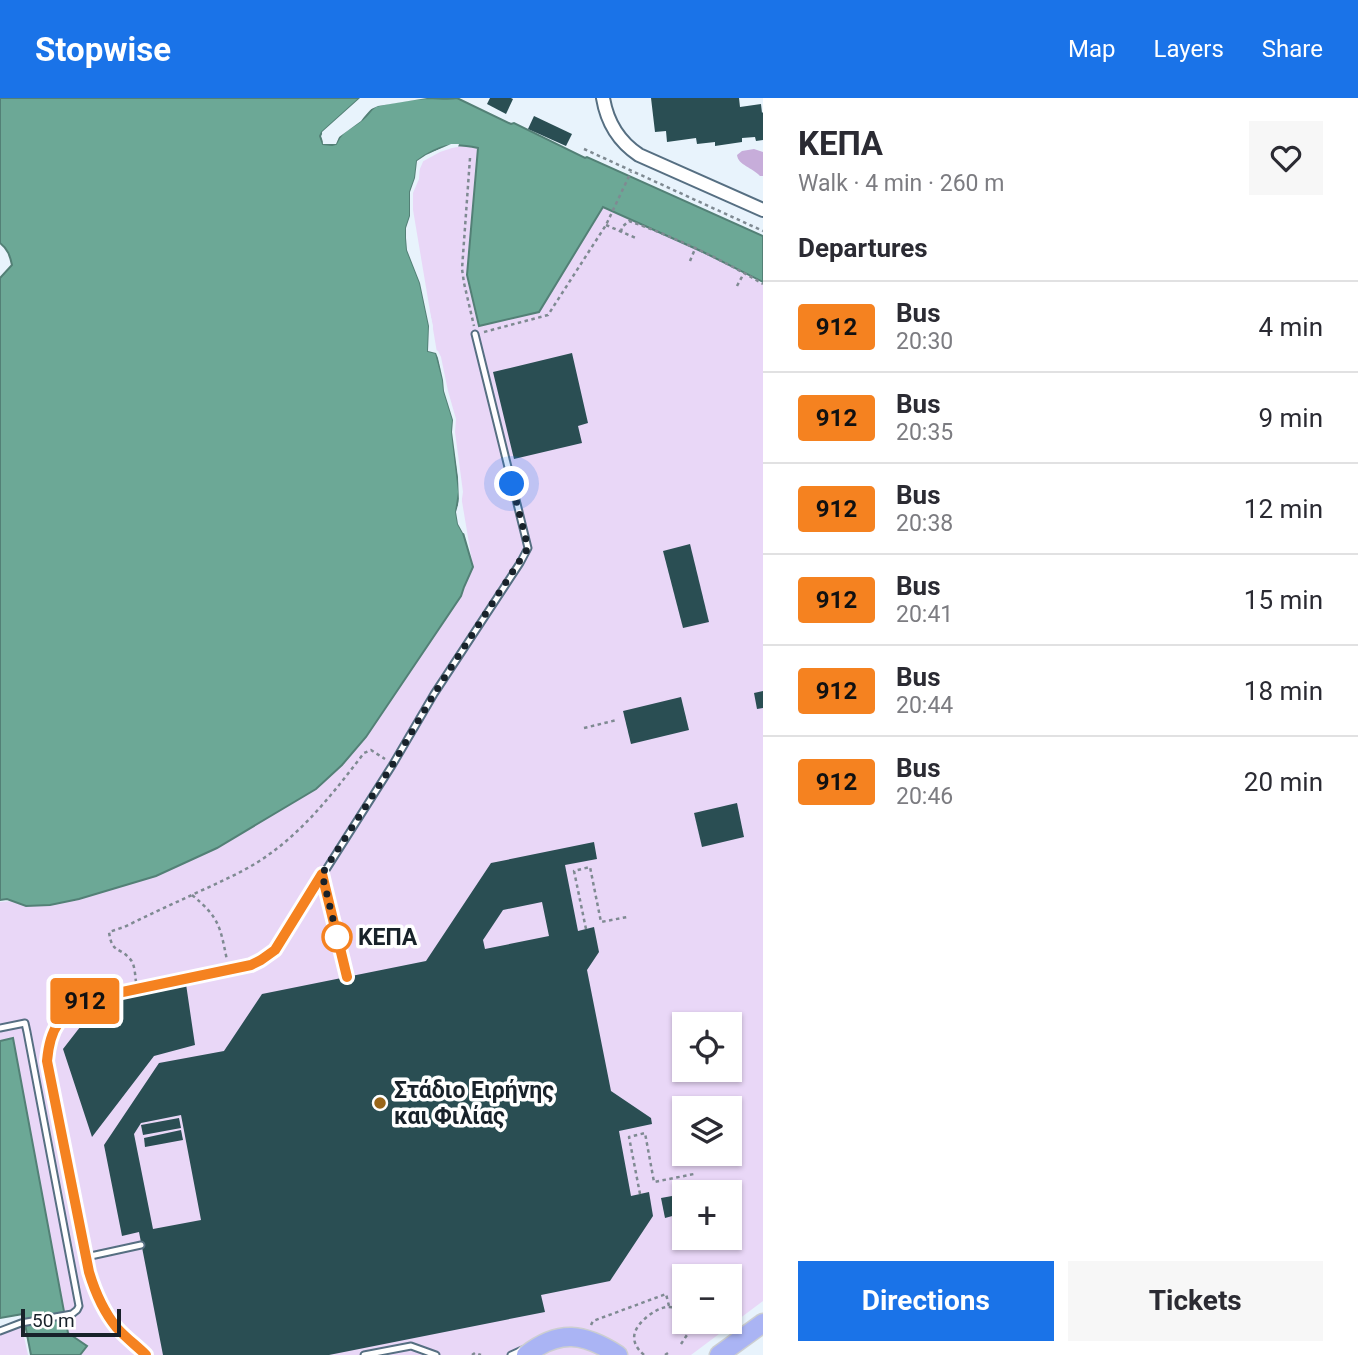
<!DOCTYPE html>
<meta charset="utf-8">
<style>
:root{--surface:#fff;--page:#f7f7f7;--text:#2b2b33;--muted:#7c7c81;--line:#e1e1e2;--accent:#1a73e8}
body{margin:0;font-family:Roboto,sans-serif;background:var(--page);color:var(--text);height:100vh;display:flex;flex-direction:column;font-size:26px;white-space:nowrap}
*{box-sizing:border-box;margin:0}
p{font-size:23px;color:var(--muted)}
.icon{flex:none;width:38px;height:38px;fill:none;stroke:currentColor;stroke-width:2;stroke-linecap:round;stroke-linejoin:round}
.map{position:relative;flex:1;overflow:hidden}
.drawer{display:flex;flex-direction:column;background:var(--surface);width:595px}
.drawer>*{flex:none}
.badge{padding:0 14px;border-radius:5px;font-size:24px;line-height:46px}
.controls{position:absolute;left:672px;top:914px;display:grid;gap:14px}
.controls a{display:grid;place-items:center;width:70px;height:70px;border-radius:0px;background:var(--surface);box-shadow:0 2px 5px #0004;font-size:35px}
.scale{position:absolute;left:21px;bottom:18px;width:100px;box-sizing:border-box;padding-left:7px;border:4px solid #18222a;border-top:0;font-size:19px;line-height:24px;white-space:nowrap;color:#18222a;-webkit-text-stroke:5px #fff;paint-order:stroke}
.you{position:absolute;width:35px;height:35px;margin:-18px;border:5px solid #fff;border-radius:50%;background:#1a73e8;box-shadow:0 0 0 10px #1a73e833}
.map>.badge{position:absolute;translate:-50% -50%;box-shadow:0 0 0 4px #fff}
h2{padding:0 35px;font-size:26px;line-height:63px}
.round{display:grid;place-items:center;flex:none;width:74px;height:74px;border-radius:0px;background:var(--page)}
.overview{display:flex;align-items:center;justify-content:space-between;height:119px;padding:0 35px}
h1{font-size:33px;font-weight:700;line-height:52px}
.action{display:flex;gap:14px;margin-top:auto;padding:14px 35px}
.action a{flex:1;height:80px;border-radius:0px;background:var(--accent);color:#fff;font-size:28px;font-weight:700;line-height:80px;text-align:center}
.action a+a{background:var(--page);color:var(--text)}
ul{padding:0;list-style:none}
li{display:flex;align-items:center;gap:21px;height:91px;padding:0 35px;border-top:2px solid var(--line)}
li div{flex:1}
li b{display:block;font-size:26px}
li em{font-style:normal}
li .badge{min-width:77px;font-weight:700;text-align:center}
header{display:flex;align-items:center;gap:42px;box-sizing:border-box;height:98px;padding:0 35px;background:var(--accent);color:#fff}
header strong{font-size:33px}
nav{display:flex;gap:38px;margin-inline-start:auto;font-size:24px}
main{display:flex;flex:1;min-height:0}
.map>svg:first-child{display:block}
</style>
<header>
<strong>Stopwise</strong>
<nav><a>Map</a><a>Layers</a><a>Share</a></nav>
</header>
<main>
<div class="map">
<svg width="763" height="1257" viewBox="0 0 763 1257">
<rect width="100%" height="100%" fill="#e8f3fc"/>
<!-- green -->
<g fill="#e9d7f7" fill-rule="evenodd">
<path d="M 459,46 L 478,50 L 467,177 L 539,214 L 603,109 L 703,154 L 763,186 L 763,1203 L 691,1257 L 80,1257 L 86,1248 L 68,1236 L 13,940 L 0,943 L 0,804 L 12,803 L 461,498 L 473,469 L 410,94 L 425,59 ZM 684,926 L 730,926 L 730,971 L 684,971 ZM 684,1010 L 730,1010 L 730,1055 L 684,1055 ZM 684,1094 L 730,1094 L 730,1139 L 684,1139 ZM 684,1178 L 730,1178 L 730,1223 L 684,1223 Z"/>
<path d="M 21,1225 L 28,1257 L 0,1257 L 0,1229 Z"/>
</g>
<!-- forest -->
<path fill="#c7adda" d="M 754,51 L 763,54 L 763,78 L 760,78 C 753,70 738,67 737,57 L 742,53 Z"/>
<!-- water -->
<g fill="#6ca896" stroke="#538076" stroke-width="2">
<path d="M 0,0 L 360,0 L 322,34 L 320,38 L 323,46 L 332,47 L 336,46 C 342,31 353,30 363,21 C 368,17 370,12 376,8 C 390,4 413,1 428,0 C 438,0 448,2 457,0 L 511,26 L 514,25 L 585,60 L 587,59 L 763,138 L 763,184 L 703,154 L 603,109 L 539,214 L 479,228 L 467,177 L 478,50 C 451,44 439,47 417,63 L 415,80 L 410,94 L 410,118 L 406,130 L 406,140 L 407,152 L 420,185 L 429,228 L 428,253 L 436,255 L 443,282 L 444,293 L 453,322 L 452,334 L 459,394 L 456,414 L 458,426 L 463,435 L 473,469 L 464,489 L 461,498 L 366,639 L 342,667 L 316,691 L 217,750 L 156,778 L 79,801 L 50,807 L 26,808 L 7,801 L 0,802 L 0,180 L 12,167 C 10,158 8,151 0,145 Z"/>
<path d="M 13,940 L 68,1235 L 87,1248 L 80,1257 L 31,1257 L 23,1216 L 0,1220 L 0,943 Z"/>
</g>
<!-- pier -->
<g fill="#e8f3fc">
<path d="M 360,0 L 364,0 L 338,23 L 334,29 L 325,36 L 325,43 L 333,43 L 337,36 L 351,24 L 359,20 L 367,10 L 374,5 L 402,0 L 427,0 L 378,8 L 369,12 L 361,23 L 339,39 L 336,46 L 323,46 L 322,34 Z"/>
<path d="M 451,46 L 459,46 L 458,49 L 452,50 L 440,54 L 420,65 L 419,81 L 413,95 L 413,118 L 410,131 L 410,152 L 423,184 L 433,228 L 431,250 L 438,253 L 441,259 L 448,293 L 456,321 L 455,334 L 463,394 L 460,414 L 461,425 L 467,436 L 463,435 L 458,426 L 456,414 L 459,404 L 458,379 L 452,334 L 453,322 L 444,293 L 443,282 L 438,260 L 436,255 L 428,253 L 429,228 L 420,185 L 407,152 L 406,140 L 406,130 L 410,118 L 410,94 L 415,80 L 417,63 L 426,57 Z"/>
</g>
<!-- building -->
<g fill="#2a4e53" fill-rule="evenodd">
<path d="M 490,0 L 511,0 L 513,1 L 506,16 L 487,6 Z"/>
<path d="M 651,0 L 739,0 L 740,9 L 761,6 L 762,15 L 763,14 L 763,42 L 756,43 L 755,39 L 742,40 L 742,44 L 715,48 L 715,44 L 697,46 L 696,40 L 667,44 L 666,33 L 655,34 Z"/>
<path d="M 534,18 L 572,36 L 566,48 L 528,31 Z"/>
<path d="M 572,255 L 588,325 L 578,328 L 582,345 L 514,361 L 493,274 Z"/>
<path d="M 690,446 L 709,524 L 683,530 L 663,453 Z"/>
<path d="M 763,593 L 763,610 L 757,611 L 754,595 Z"/>
<path d="M 681,599 L 689,632 L 631,646 L 623,613 Z"/>
<path d="M 737,705 L 744,739 L 702,749 L 694,715 Z"/>
<path d="M 594,744 L 597,761 L 565,767 L 578,833 L 594,829 L 599,854 L 587,872 L 611,993 L 651,1020 L 652,1026 L 619,1033 L 631,1098 L 649,1094 L 653,1118 L 610,1183 L 541,1197 L 545,1214 L 329,1257 L 163,1257 L 139,1134 L 122,1138 L 104,1047 L 159,965 L 224,953 L 262,896 L 426,863 L 491,765 ZM 542,804 L 549,838 L 485,851 L 483,842 L 503,812 ZM 181,1017 L 201,1122 L 153,1131 L 134,1036 L 141,1025 Z"/>
<path d="M 186,886 L 195,947 L 154,958 L 92,1039 L 63,951 L 101,902 Z"/>
<path d="M 179,1020 L 181,1030 L 143,1037 L 141,1027 Z"/>
<path d="M 181,1032 L 183,1042 L 145,1049 L 144,1040 Z"/>
<path d="M 672,1098 L 676,1117 L 665,1120 L 661,1100 Z"/>
</g>
<g fill="none" stroke-linecap="round" stroke-linejoin="round">
<defs>
<g id="service">
<path d="M 322,776 L 347,879"/>
<path d="M 0,930 L 25,925 L 27,934 L 79,1208 L 77,1212 L 72,1216 L 21,1225 L 0,1233"/>
<path d="M 86,1159 L 141,1147"/>
<path d="M 146,1257 C 136,1248 126,1240 117,1230 C 103,1213 95,1194 89,1173 L 47,963 C 50,929 60,917 89,901 L 251,867 L 261,862 L 275,852 L 393,666 L 434,596 L 520,465 L 528,450 L 475,236"/>
<path d="M 364,1257 L 411,1248 L 436,1257"/>
<path d="M 511,1257 L 522,1252"/>
</g>
<path id="tertiary" d="M 603,0 C 607,24 618,43 639,57 L 763,112"/>
<g id="trunk">
<path d="M 526,1257 C 559,1231 584,1235 618,1257"/>
<path d="M 719,1257 L 763,1225"/>
</g>
</defs>
<!-- service casing -->
<use href="#service" stroke="#566f82" stroke-width="9"/>
<!-- tertiary casing -->
<use href="#tertiary" stroke="#566f82" stroke-width="16"/>
<!-- trunk casing -->
<use href="#trunk" stroke="#ccced0" stroke-width="21"/>
<!-- path -->
<g stroke="#7f8a92" stroke-width="2.5" stroke-dasharray="3.5 3.5" stroke-linecap="butt">
<path d="M 584,51 L 763,133"/>
<path d="M 470,60 L 462,171 L 464,185 L 474,228"/>
<path d="M 606,127 L 638,141"/>
<path d="M 621,134 L 622,129 L 629,123 C 675,139 721,161 763,186"/>
<path d="M 690,163 L 695,151"/>
<path d="M 737,188 L 744,175"/>
<path d="M 484,234 L 548,217 L 606,127 L 631,74"/>
<path d="M 584,630 L 617,622"/>
<path d="M 192,797 C 220,820 220,829 227,862"/>
<path d="M 586,831 L 574,773 L 590,769 L 601,824 L 627,819"/>
<path d="M 136,884 C 135,877 135,866 130,861 C 119,848 112,856 109,834 L 124,829 C 147,818 170,807 192,797 C 217,785 242,775 264,760 C 305,732 334,694 364,655 L 371,652 L 385,661"/>
<path d="M 640,1096 L 629,1039 L 645,1035 L 654,1084 L 694,1076"/>
<path d="M 591,1227 L 593,1223 L 666,1196 L 669,1208"/>
<path d="M 681,1246 L 687,1237 L 688,1223"/>
<path d="M 472,1257 L 475,1255 L 481,1257"/>
<path d="M 644,1257 C 628,1243 633,1230 648,1218 C 660,1209 672,1204 684,1216"/>
<path d="M 665,1257 L 668,1255"/>
</g>
<!-- service -->
<use href="#service" stroke="#fff" stroke-width="5"/>
<!-- tertiary -->
<use href="#tertiary" stroke="#fff" stroke-width="12"/>
<!-- trunk -->
<use href="#trunk" stroke="#aab4f4" stroke-width="18"/>
</g>
<g fill="none" stroke-linecap="round" stroke-linejoin="round">
<defs>
<path id="line" d="M 146,1257 C 137,1248 126,1240 117,1230 C 103,1213 95,1194 89,1174 L 47,963 C 50,929 60,917 89,901 L 251,867 L 261,862 L 275,852 L 322,776 L 347,879"/>
</defs>
<!-- line casing -->
<use href="#line" stroke="#fff" stroke-width="16"/>
<!-- line -->
<use href="#line" stroke="#f58220" stroke-width="10"/>
<!-- walk -->
<path stroke="#18222a" stroke-width="7" stroke-dasharray="0 12.6" d="M 337,839 L 338,842 L 322,776 L 393,666 L 434,596 L 528,450 L 512,386"/>
</g>
<!-- markers -->
<circle fill="#fff" stroke="#f58220" stroke-width="3.5" cx="337" cy="839" r="14"/>
<circle fill="#99661a" stroke="#fff" stroke-width="2.5" cx="380" cy="1005" r="7"/>
<g text-anchor="middle" stroke-width="7" stroke-linejoin="round" paint-order="stroke">
<!-- stop labels -->
<g font-size="23" font-weight="bold" fill="#18222a" stroke="#fff" text-anchor="start">
<text x="358" y="847">ΚΕΠΑ</text>
</g>
<!-- poi labels -->
<g font-size="23" font-weight="bold" fill="#18222a" stroke="#fff" text-anchor="start">
<text x="394" y="1000">Στάδιο Ειρήνης<tspan x="394" dy="26">και Φιλίας</tspan></text>
</g>
</g>
</svg>
<div class="controls">
<a><svg class="icon" aria-label="locate" viewBox="0 0 24 24"><circle cx="12" cy="12" r="6"/><path d="M12 2v4M12 18v4M2 12h4M18 12h4"/></svg></a>
<a><svg class="icon" aria-label="layers" viewBox="0 0 24 24"><path d="M12 4l9 5-9 5-9-5zM3 14l9 5 9-5"/></svg></a>
<a>+</a>
<a>−</a>
</div>
<div class="scale">50 m</div>
<div class="you" style="left:512px;top:386px"></div>
<b class="badge" style="left:85px;top:903px;background:#f58220;color:#111">912</b>
</div>
<section class="drawer">
<div class="overview"><div><h1>ΚΕΠΑ</h1><p>Walk · 4 min · 260 m</p></div><a class="round"><svg class="icon" aria-label="heart" viewBox="0 0 24 24"><path d="M12 20l-8-8c-3-5 5-10 8-4 3-6 11-1 8 4z"/></svg></a></div>
<h2>Departures</h2>
<ul>
<li><span class="badge" style="background:#f58220;color:#111">912</span><div><b>Bus</b><p>20:30</p></div><em>4 min</em></li>
<li><span class="badge" style="background:#f58220;color:#111">912</span><div><b>Bus</b><p>20:35</p></div><em>9 min</em></li>
<li><span class="badge" style="background:#f58220;color:#111">912</span><div><b>Bus</b><p>20:38</p></div><em>12 min</em></li>
<li><span class="badge" style="background:#f58220;color:#111">912</span><div><b>Bus</b><p>20:41</p></div><em>15 min</em></li>
<li><span class="badge" style="background:#f58220;color:#111">912</span><div><b>Bus</b><p>20:44</p></div><em>18 min</em></li>
<li><span class="badge" style="background:#f58220;color:#111">912</span><div><b>Bus</b><p>20:46</p></div><em>20 min</em></li>
</ul>
<div class="action"><a>Directions</a><a>Tickets</a></div>
</section>
</main>
